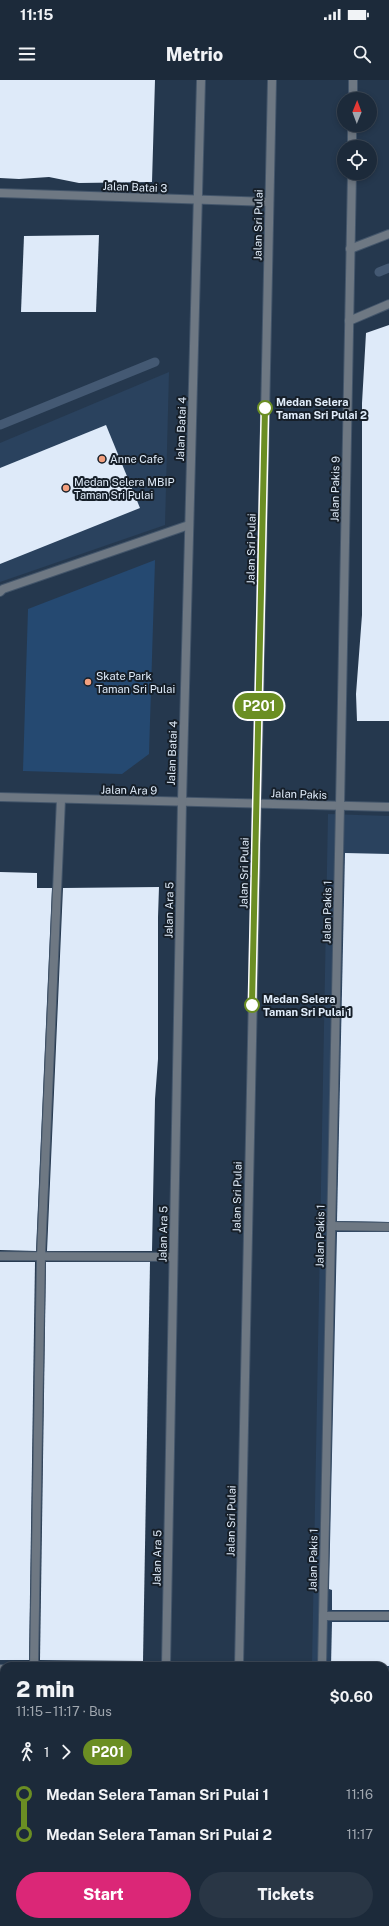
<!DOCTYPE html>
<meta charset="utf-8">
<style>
:root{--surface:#1c2a3a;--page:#293645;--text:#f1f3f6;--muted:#a0a7af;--line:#3a4654;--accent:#db2777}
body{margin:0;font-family:"Public Sans",sans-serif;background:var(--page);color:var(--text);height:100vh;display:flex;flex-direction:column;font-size:15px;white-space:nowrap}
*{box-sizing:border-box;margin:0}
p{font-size:13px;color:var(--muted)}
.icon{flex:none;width:22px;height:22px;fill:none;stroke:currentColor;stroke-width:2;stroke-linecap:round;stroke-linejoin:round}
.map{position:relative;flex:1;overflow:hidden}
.side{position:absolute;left:0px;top:1582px;width:389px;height:264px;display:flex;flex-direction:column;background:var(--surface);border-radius:12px 12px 0 0;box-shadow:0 2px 6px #0003,0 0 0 1px var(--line)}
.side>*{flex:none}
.badge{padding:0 8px;border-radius:13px;font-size:14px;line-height:26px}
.needle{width:26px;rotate:1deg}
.fabs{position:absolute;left:337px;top:12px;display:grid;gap:8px}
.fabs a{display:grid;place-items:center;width:40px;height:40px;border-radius:50%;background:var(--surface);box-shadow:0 2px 6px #0003,0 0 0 1px var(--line);font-size:20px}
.map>.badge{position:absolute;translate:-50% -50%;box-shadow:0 0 0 2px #fff}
.legs{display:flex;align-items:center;gap:6px;height:44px;padding:0 16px;font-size:13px}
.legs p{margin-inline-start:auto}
.summary{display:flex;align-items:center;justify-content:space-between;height:68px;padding:0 16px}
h1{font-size:22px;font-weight:800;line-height:30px}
.button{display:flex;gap:8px;margin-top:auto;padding:8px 16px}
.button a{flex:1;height:46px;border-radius:24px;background:var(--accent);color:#fff;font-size:16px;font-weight:800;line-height:46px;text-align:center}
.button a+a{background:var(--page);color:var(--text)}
ul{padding:0 16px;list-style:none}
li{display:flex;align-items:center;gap:14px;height:40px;font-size:15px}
li i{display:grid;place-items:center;width:6px;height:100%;margin:0 5px;background:currentColor}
li i::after{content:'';width:10px;height:10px;margin:-5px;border:3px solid;border-radius:50%;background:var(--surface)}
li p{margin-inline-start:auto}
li:first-child i{background:linear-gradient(#0000 50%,currentColor 0)}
li:last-child i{background:linear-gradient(currentColor 50%,#0000 0)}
.status{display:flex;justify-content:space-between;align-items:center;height:28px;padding:0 20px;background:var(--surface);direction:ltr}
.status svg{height:11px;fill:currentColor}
header{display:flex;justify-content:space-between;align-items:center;height:52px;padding:0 16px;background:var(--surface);font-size:18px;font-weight:800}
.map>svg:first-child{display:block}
</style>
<div class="status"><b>11:15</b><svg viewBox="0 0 49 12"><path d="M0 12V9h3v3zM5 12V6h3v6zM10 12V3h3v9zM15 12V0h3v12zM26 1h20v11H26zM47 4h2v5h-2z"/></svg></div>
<header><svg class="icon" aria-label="menu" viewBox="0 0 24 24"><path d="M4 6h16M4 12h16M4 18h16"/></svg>Metrio<svg class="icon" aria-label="search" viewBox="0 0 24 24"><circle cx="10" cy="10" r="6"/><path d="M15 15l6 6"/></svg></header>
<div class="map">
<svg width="389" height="1846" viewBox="0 0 389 1846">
<rect width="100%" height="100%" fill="#25384e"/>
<!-- built -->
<g fill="#2a425e">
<path d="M 169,292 L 165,445 L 0,502 L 0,363 Z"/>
<path d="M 328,734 L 389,736 L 389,1846 L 306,1846 L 306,1842 L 385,1842 L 385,1586 L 312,1586 Z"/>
</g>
<!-- green -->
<path fill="#254971" d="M 155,480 L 149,674 L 122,694 L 23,691 L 28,529 Z"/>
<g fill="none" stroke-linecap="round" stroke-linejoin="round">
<!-- stream -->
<g stroke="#445973" stroke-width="9">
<path d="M 379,192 L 389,188"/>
<path d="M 0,345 L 155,282"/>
</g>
</g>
<!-- building -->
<g fill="#deeaf9">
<path d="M 0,0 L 155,0 L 152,102 L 79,103 L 49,97 L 19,99 L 0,98 Z"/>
<path d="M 99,155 L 96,232 L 21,232 L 24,156 Z"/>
<path d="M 389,245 L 389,641 L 357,641 L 356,614 L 362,535 L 362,323 L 366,253 Z"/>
<path d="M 106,345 L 140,428 L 0,484 L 0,388 Z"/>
<path d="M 345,773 L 389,774 L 389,1142 L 337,1141 Z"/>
<path d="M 0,792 L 37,793 L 37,808 L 52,808 L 36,1171 L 0,1170 Z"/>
<path d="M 159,807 L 158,837 L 158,979 L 155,1019 L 152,1171 L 47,1171 L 63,808 Z"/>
<path d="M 337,1152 L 389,1152 L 389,1530 L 332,1530 L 332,1510 L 329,1509 Z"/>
<path d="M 0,1182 L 35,1182 L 29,1580 L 0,1580 Z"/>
<path d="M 46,1182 L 150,1182 L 143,1581 L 40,1580 Z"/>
<path d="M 332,1542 L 389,1542 L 389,1586 L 331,1586 Z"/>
</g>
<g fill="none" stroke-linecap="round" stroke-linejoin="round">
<defs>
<g id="service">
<path d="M 350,169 L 389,154"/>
<path d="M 349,241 L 389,224"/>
<path d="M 0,512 L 3,509 L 189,445"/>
<path d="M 331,1146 L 389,1147"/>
<path d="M 0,1176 L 173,1177"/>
<path d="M 323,1536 L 389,1536"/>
<path d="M 34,1586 L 41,1176 L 61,719"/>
<path d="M 0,1589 L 4,1589"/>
<path d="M 27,1846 L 27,1842"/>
</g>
<g id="minor">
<path d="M 353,19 L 353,0"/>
<path d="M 352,67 L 352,45"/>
<path d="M 0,113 L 269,122"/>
<path d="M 0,717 L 389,727"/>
<path d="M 166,1586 L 182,722 L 201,0"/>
<path d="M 322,1586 L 340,726 L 352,93"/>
<path d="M 162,1846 L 162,1842"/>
<path d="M 316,1846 L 316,1842"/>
</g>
<g id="tertiary">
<path d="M 239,1586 L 272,0"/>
<path d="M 233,1846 L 233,1842"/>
</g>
</defs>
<!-- service casing -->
<use href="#service" stroke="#43556a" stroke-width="10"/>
<!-- minor casing -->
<use href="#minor" stroke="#43556a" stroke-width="10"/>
<!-- tertiary casing -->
<use href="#tertiary" stroke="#43556a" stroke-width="10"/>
<!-- service -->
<use href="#service" stroke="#6e7883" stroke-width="8"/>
<!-- minor -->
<use href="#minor" stroke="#6e7883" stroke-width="8"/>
<!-- tertiary -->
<use href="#tertiary" stroke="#6e7883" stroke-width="8"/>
</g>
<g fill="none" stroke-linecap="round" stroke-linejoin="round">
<defs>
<path id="line-1" d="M 252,925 L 265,328"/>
</defs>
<!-- line-1 casing -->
<use href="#line-1" stroke="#fff" stroke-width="9"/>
<!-- line-1 -->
<use href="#line-1" stroke="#6b8e23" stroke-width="6"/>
</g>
<!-- markers -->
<g fill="#fff" stroke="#6b8e23" stroke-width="2">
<circle cx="265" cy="328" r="7"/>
<circle cx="252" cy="925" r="7"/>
</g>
<g fill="#f2a07f" stroke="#161f29" stroke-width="1.5">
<circle cx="102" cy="379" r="4"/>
<circle cx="66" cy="408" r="4"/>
<circle cx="88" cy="602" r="4"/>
</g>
<g text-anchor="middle" stroke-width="4" stroke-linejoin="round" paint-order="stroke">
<!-- street labels -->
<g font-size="11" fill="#e1edfb" stroke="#161f29">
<text transform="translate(135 107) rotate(2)" y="4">Jalan Batai 3</text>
<text transform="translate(258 145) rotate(-89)" y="4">Jalan Sri Pulai</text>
<text transform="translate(181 349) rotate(-88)" y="4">Jalan Batai 4</text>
<text transform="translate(335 409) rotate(-89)" y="4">Jalan Pakis 9</text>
<text transform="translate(251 469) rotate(-89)" y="4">Jalan Sri Pulai</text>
<text transform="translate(172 673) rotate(-88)" y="4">Jalan Batai 4</text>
<text transform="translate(129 710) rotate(1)" y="4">Jalan Ara 9</text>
<text transform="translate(299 714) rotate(2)" y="4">Jalan Pakis</text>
<text transform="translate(244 793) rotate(-89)" y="4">Jalan Sri Pulai</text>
<text transform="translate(169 830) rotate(-89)" y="4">Jalan Ara 5</text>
<text transform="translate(327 832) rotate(-89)" y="4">Jalan Pakis 1</text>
<text transform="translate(237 1117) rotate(-89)" y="4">Jalan Sri Pulai</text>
<text transform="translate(163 1154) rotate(-89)" y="4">Jalan Ara 5</text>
<text transform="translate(320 1156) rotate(-89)" y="4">Jalan Pakis 1</text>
<text transform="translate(231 1441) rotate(-89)" y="4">Jalan Sri Pulai</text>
<text transform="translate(157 1478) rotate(-89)" y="4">Jalan Ara 5</text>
<text transform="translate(313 1480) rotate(-89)" y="4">Jalan Pakis 1</text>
</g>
<!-- stop labels -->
<g font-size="11" font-weight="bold" fill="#e1edfb" stroke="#161f29" text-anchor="start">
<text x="276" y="326">Medan Selera<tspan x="276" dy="13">Taman Sri Pulai 2</tspan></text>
<text x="263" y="923">Medan Selera<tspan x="263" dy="13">Taman Sri Pulai 1</tspan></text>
</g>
<!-- poi labels -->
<g font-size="11" fill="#e1edfb" stroke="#161f29" text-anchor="start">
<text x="110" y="383">Anne Cafe</text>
<text x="74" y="406">Medan Selera MBIP<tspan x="74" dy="13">Taman Sri Pulai</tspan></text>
<text x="96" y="600">Skate Park<tspan x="96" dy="13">Taman Sri Pulai</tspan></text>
</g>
</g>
</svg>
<div class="fabs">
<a><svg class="needle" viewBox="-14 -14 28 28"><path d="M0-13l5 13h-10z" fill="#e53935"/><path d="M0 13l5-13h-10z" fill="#a0a7af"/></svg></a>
<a><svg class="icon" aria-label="locate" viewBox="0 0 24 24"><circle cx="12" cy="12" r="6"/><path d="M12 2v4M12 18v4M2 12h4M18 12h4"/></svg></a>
</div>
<b class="badge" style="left:259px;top:626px;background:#6b8e23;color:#fff">P201</b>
<section class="side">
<div class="summary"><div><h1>2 min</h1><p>11:15 – 11:17 · Bus</p></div><b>$0.60</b></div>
<div class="legs"><svg class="icon" aria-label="walk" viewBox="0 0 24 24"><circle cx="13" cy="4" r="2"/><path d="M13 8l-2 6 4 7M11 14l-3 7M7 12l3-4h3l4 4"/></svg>1<svg class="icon" aria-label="forward" viewBox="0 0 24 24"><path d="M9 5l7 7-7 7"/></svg><b class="badge" style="background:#6b8e23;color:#fff">P201</b></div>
<ul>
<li><i style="color:#6b8e23"></i><b>Medan Selera Taman Sri Pulai 1</b><p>11:16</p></li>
<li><i style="color:#6b8e23"></i><b>Medan Selera Taman Sri Pulai 2</b><p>11:17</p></li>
</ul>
<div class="button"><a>Start</a><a>Tickets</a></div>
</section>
</div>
